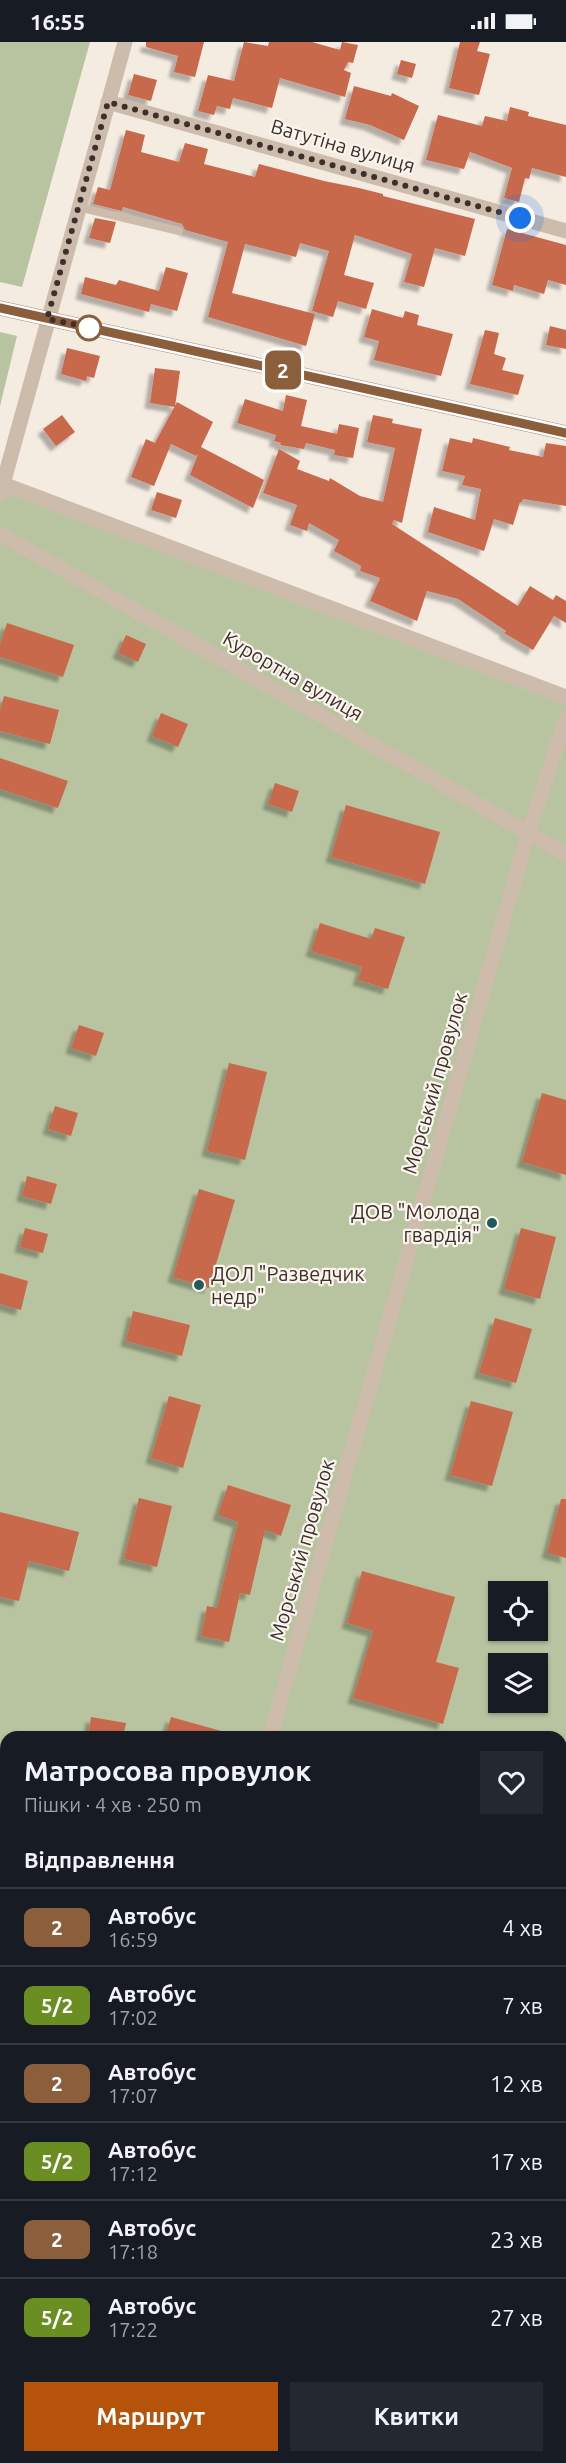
<!DOCTYPE html>
<html lang="uk">
<meta charset="utf-8">
<style>
:root{--surface:#171b24;--page:#242831;--text:#f1f3f6;--muted:#9ea1a6;--line:#363941;--accent:#b45309}
body{margin:0;font-family:Ubuntu,sans-serif;background:var(--page);color:var(--text);height:100vh;display:flex;flex-direction:column;font-size:22px;white-space:nowrap}
*{box-sizing:border-box;margin:0}
p{font-size:20px;color:var(--muted)}
.icon{flex:none;width:33px;height:33px;fill:none;stroke:currentColor;stroke-width:2;stroke-linecap:round;stroke-linejoin:round}
.map{position:relative;flex:1;overflow:hidden}
.drawer{position:absolute;left:0px;top:1689px;width:567px;height:732px;display:flex;flex-direction:column;background:var(--surface);border-radius:18px 18px 0 0;box-shadow:0 2px 4px #0004}
.drawer>*{flex:none}
.badge{padding:0 12px;border-radius:9px;font-size:21px;line-height:39px}
.buttons{position:absolute;left:488px;top:1539px;display:grid;gap:12px}
.buttons a{display:grid;place-items:center;width:60px;height:60px;border-radius:0px;background:var(--surface);box-shadow:0 2px 4px #0004;font-size:30px}
.you{position:absolute;width:30px;height:30px;margin:-15px;border:4px solid #fff;border-radius:50%;background:#1a73e8;box-shadow:0 0 0 9px #1a73e833}
.map>.badge{position:absolute;translate:-50% -50%;box-shadow:0 0 0 3px #fff}
h2{padding:0 24px;font-size:22px;line-height:54px}
.round{display:grid;place-items:center;flex:none;width:63px;height:63px;border-radius:0px;background:var(--page)}
.overview{display:flex;align-items:center;justify-content:space-between;height:102px;padding:0 24px}
h1{font-size:28px;font-weight:600;line-height:45px}
.cta{display:flex;gap:12px;margin-top:auto;padding:12px 24px}
.cta a{flex:1;height:69px;border-radius:0px;background:var(--accent);color:#fff;font-size:24px;font-weight:600;line-height:69px;text-align:center}
.cta a+a{background:var(--page);color:var(--text)}
ul{padding:0;list-style:none}
li{display:flex;align-items:center;gap:18px;height:78px;padding:0 24px;border-top:2px solid var(--line)}
li div{flex:1}
li b{display:block;font-size:22px}
li em{font-style:normal}
li .badge{min-width:66px;font-weight:700;text-align:center}
.status{display:flex;justify-content:space-between;align-items:center;height:42px;padding:0 30px;background:var(--surface);direction:ltr}
.status svg{height:16px;fill:currentColor}
.map>svg:first-child{display:block}
</style>
<div class="status"><b>16:55</b><svg viewBox="0 0 49 12"><path d="M0 12V9h3v3zM5 12V6h3v6zM10 12V3h3v9zM15 12V0h3v12zM26 1h20v11H26zM47 4h2v5h-2z"/></svg></div>
<div class="map">
<svg width="566" height="2421" viewBox="0 0 566 2421">
<defs>
<filter id="shadow"><feDropShadow dx="-5.5" dy="5.5" stdDeviation="1.5" flood-color="#0004"/></filter>
</defs>
<rect width="100%" height="100%" fill="#f4ebe1"/>
<!-- green -->
<g fill="#b8c4a0" fill-rule="evenodd">
<path d="M 0,0 L 90,0 L 22,245 L 0,240 Z"/>
<path d="M 0,290 L 17,294 L 0,364 Z"/>
<path d="M 3,446 L 566,656 L 566,1943 L 561,1942 L 561,1695 L 6,1695 L 6,1773 L 0,1771 L 0,461 ZM 498,1550 L 537,1550 L 537,1588 L 498,1588 ZM 498,1622 L 537,1622 L 537,1660 L 498,1660 Z"/>
</g>
<!-- building -->
<g fill="#c8694b" filter="url(#shadow)">
<path d="M 146,0 L 204,0 L 195,35 L 174,30 L 178,14 L 146,5 Z"/>
<path d="M 244,0 L 268,4 L 269,0 L 312,0 L 340,8 L 342,0 L 358,3 L 353,21 L 348,20 L 344,28 L 351,31 L 345,55 L 280,36 L 272,66 L 233,56 L 230,67 L 217,64 L 214,73 L 198,69 L 208,33 L 234,39 Z"/>
<path d="M 460,0 L 480,0 L 477,9 L 490,12 L 479,53 L 449,46 Z"/>
<path d="M 401,18 L 416,22 L 412,36 L 397,32 Z"/>
<path d="M 134,32 L 157,38 L 151,59 L 128,53 Z"/>
<path d="M 354,44 L 391,54 L 392,51 L 419,64 L 404,98 L 370,83 L 345,77 Z"/>
<path d="M 510,65 L 529,70 L 528,74 L 566,83 L 566,135 L 532,126 L 529,137 L 525,136 L 519,160 L 504,156 L 512,126 L 470,110 L 464,127 L 426,118 L 438,73 L 482,84 L 485,74 L 507,79 Z"/>
<path d="M 126,88 L 145,93 L 141,110 L 179,120 L 185,101 L 208,107 L 204,122 L 255,135 L 259,122 L 324,139 L 359,146 L 383,152 L 383,154 L 475,177 L 465,214 L 435,206 L 424,245 L 404,240 L 412,212 L 355,193 L 344,233 L 374,241 L 366,267 L 338,259 L 333,275 L 312,269 L 329,209 L 300,201 L 296,215 L 245,202 L 232,251 L 315,272 L 306,304 L 208,275 L 228,200 L 185,188 L 182,182 L 123,165 L 122,169 L 93,162 L 98,145 L 110,148 Z"/>
<path d="M 95,176 L 116,180 L 110,201 L 89,196 Z"/>
<path d="M 507,187 L 566,203 L 566,243 L 548,238 L 544,252 L 514,243 L 513,249 L 492,243 Z"/>
<path d="M 166,225 L 188,231 L 177,269 L 151,262 L 149,270 L 81,252 L 85,235 L 116,243 L 119,238 L 159,249 Z"/>
<path d="M 372,267 L 403,276 L 405,269 L 419,273 L 417,283 L 453,292 L 441,334 L 374,318 L 379,299 L 364,295 Z"/>
<path d="M 550,284 L 566,288 L 566,307 L 546,303 Z"/>
<path d="M 485,288 L 499,291 L 494,312 L 506,316 L 502,328 L 524,333 L 518,353 L 470,342 Z"/>
<path d="M 67,306 L 100,314 L 94,336 L 87,334 L 86,339 L 61,332 Z"/>
<path d="M 155,326 L 180,329 L 175,365 L 150,361 Z"/>
<path d="M 286,353 L 307,358 L 301,384 L 337,392 L 339,382 L 359,386 L 353,416 L 334,413 L 335,408 L 306,401 L 304,407 L 280,403 L 281,401 L 274,399 L 276,393 L 237,381 L 245,357 L 283,369 Z"/>
<path d="M 177,360 L 213,380 L 201,405 L 264,438 L 253,466 L 190,433 L 198,412 L 196,414 L 171,402 L 154,444 L 131,435 L 146,397 L 155,401 Z"/>
<path d="M 62,373 L 75,390 L 56,404 L 43,387 Z"/>
<path d="M 373,373 L 393,377 L 392,381 L 422,387 L 402,481 L 394,478 L 392,482 L 518,564 L 530,544 L 553,558 L 556,553 L 566,559 L 566,581 L 554,574 L 533,608 L 504,591 L 506,589 L 458,557 L 427,549 L 417,579 L 370,559 L 380,536 L 360,529 L 361,524 L 334,509 L 339,498 L 309,481 L 307,489 L 290,483 L 297,463 L 263,451 L 279,407 L 300,419 L 297,427 L 329,439 L 330,436 L 360,454 L 383,460 L 395,406 L 367,400 Z"/>
<path d="M 450,396 L 472,401 L 473,396 L 510,405 L 509,408 L 543,415 L 546,401 L 566,404 L 566,464 L 523,457 L 522,460 L 520,460 L 513,483 L 494,477 L 484,509 L 428,490 L 434,465 L 475,478 L 481,447 L 462,443 L 465,434 L 442,429 Z"/>
<path d="M 157,450 L 182,458 L 176,476 L 151,468 Z"/>
<path d="M 7,581 L 74,603 L 63,635 L 0,615 L 0,603 Z"/>
<path d="M 126,593 L 146,602 L 138,620 L 118,611 Z"/>
<path d="M 4,654 L 59,668 L 50,702 L 0,689 L 0,668 Z"/>
<path d="M 161,671 L 188,682 L 178,705 L 152,694 Z"/>
<path d="M 0,716 L 68,739 L 58,766 L 0,747 Z"/>
<path d="M 275,741 L 299,749 L 292,770 L 268,762 Z"/>
<path d="M 346,763 L 440,790 L 425,842 L 331,815 Z"/>
<path d="M 320,881 L 371,897 L 375,886 L 405,895 L 388,947 L 358,938 L 362,925 L 311,909 Z"/>
<path d="M 79,983 L 104,991 L 96,1014 L 71,1006 Z"/>
<path d="M 229,1021 L 267,1030 L 245,1118 L 207,1109 Z"/>
<path d="M 542,1051 L 566,1058 L 566,1133 L 522,1120 Z"/>
<path d="M 55,1064 L 78,1071 L 71,1094 L 48,1087 Z"/>
<path d="M 27,1134 L 57,1142 L 51,1162 L 22,1154 Z"/>
<path d="M 199,1147 L 235,1158 L 209,1246 L 173,1235 Z"/>
<path d="M 25,1186 L 48,1192 L 43,1211 L 20,1205 Z"/>
<path d="M 521,1186 L 556,1195 L 540,1257 L 504,1247 Z"/>
<path d="M 0,1231 L 28,1239 L 21,1268 L 0,1262 Z"/>
<path d="M 133,1269 L 190,1283 L 182,1314 L 126,1299 Z"/>
<path d="M 495,1276 L 532,1287 L 516,1341 L 479,1331 Z"/>
<path d="M 169,1354 L 201,1363 L 183,1426 L 151,1416 Z"/>
<path d="M 471,1359 L 513,1370 L 492,1444 L 450,1433 Z"/>
<path d="M 228,1443 L 291,1463 L 281,1494 L 265,1488 L 250,1553 L 240,1551 L 229,1600 L 201,1594 L 207,1564 L 217,1566 L 238,1480 L 218,1473 Z"/>
<path d="M 139,1456 L 172,1464 L 157,1525 L 124,1517 Z"/>
<path d="M 561,1457 L 566,1457 L 566,1516 L 547,1511 Z"/>
<path d="M 0,1470 L 79,1490 L 69,1529 L 29,1519 L 19,1559 L 0,1555 Z"/>
<path d="M 362,1529 L 455,1555 L 436,1620 L 459,1626 L 443,1682 L 353,1656 L 373,1589 L 347,1581 Z"/>
<path d="M 91,1675 L 126,1681 L 123,1695 L 88,1695 Z"/>
<path d="M 171,1675 L 225,1690 L 224,1695 L 165,1695 Z"/>
</g>
<g fill="none" stroke-linecap="round" stroke-linejoin="round">
<!-- service -->
<g stroke="#cdbbac" stroke-width="8">
<path d="M 78,165 L 179,189"/>
<path d="M 0,1783 L 6,1785"/>
</g>
<!-- minor -->
<g stroke="#cdbbac" stroke-width="15">
<path d="M 108,60 L 566,189"/>
<path d="M 3,442 L 566,655"/>
<path d="M 0,453 L 125,0"/>
<path d="M 0,492 L 566,812"/>
<path d="M 270,1695 L 528,792 L 566,676"/>
<path d="M 561,1942 L 566,1943"/>
<path d="M 459,2415 L 463,2421"/>
</g>
<!-- secondary -->
<path stroke="#a18a7d" stroke-width="15" d="M 0,266 L 566,391"/>
</g>
<g fill="none" stroke-linecap="round" stroke-linejoin="round">
<defs>
<path id="line" d="M 0,266 L 566,391"/>
</defs>
<!-- line casing -->
<use href="#line" stroke="#fff" stroke-width="14"/>
<!-- line -->
<use href="#line" stroke="#8b5e3c" stroke-width="9"/>
<!-- walk -->
<path stroke="#3b302b" stroke-width="6" stroke-dasharray="0 10.8" d="M 89,286 L 92,286 L 47,277 L 108,60 L 520,176"/>
</g>
<!-- markers -->
<circle fill="#fff" stroke="#8b5e3c" stroke-width="3" cx="89" cy="286" r="12"/>
<g fill="#1f5a5e" stroke="#fbf5ee" stroke-width="2">
<circle cx="492" cy="1181" r="6"/>
<circle cx="199" cy="1243" r="6"/>
</g>
<g text-anchor="middle" stroke-width="4.5" stroke-linejoin="round" paint-order="stroke">
<!-- street labels -->
<g font-size="20" fill="#3b302b" stroke="#fbf5ee">
<text transform="translate(343 104) rotate(16)" y="7">Ватутіна вулиця</text>
<text transform="translate(293 634) rotate(30)" y="7">Курортна вулиця</text>
<text transform="translate(435 1041) rotate(-74)" y="7">Морський провулок</text>
<text transform="translate(302 1508) rotate(-74)" y="7">Морський провулок</text>
</g>
<!-- poi labels -->
<g font-size="20" fill="#3b302b" stroke="#fbf5ee" text-anchor="end">
<text x="480" y="1177">ДОВ "Молода<tspan x="480" dy="23">гвардія"</tspan></text>
<text x="211" y="1239" text-anchor="start">ДОЛ "Разведчик<tspan x="211" dy="23">недр"</tspan></text>
</g>
</g>
</svg>
<div class="buttons">
<a><svg class="icon" aria-label="locate" viewBox="0 0 24 24"><circle cx="12" cy="12" r="6"/><path d="M12 2v4M12 18v4M2 12h4M18 12h4"/></svg></a>
<a><svg class="icon" aria-label="layers" viewBox="0 0 24 24"><path d="M12 4l9 5-9 5-9-5zM3 14l9 5 9-5"/></svg></a>
</div>
<div class="you" style="left:520px;top:176px"></div>
<b class="badge" style="left:283px;top:328px;background:#8b5e3c;color:#fff">2</b>
<section class="drawer">
<div class="overview"><div><h1>Матросова провулок</h1><p>Пішки · 4 хв · 250 m</p></div><a class="round"><svg class="icon" aria-label="heart" viewBox="0 0 24 24"><path d="M12 20l-8-8c-3-5 5-10 8-4 3-6 11-1 8 4z"/></svg></a></div>
<h2>Відправлення</h2>
<ul>
<li><span class="badge" style="background:#8b5e3c;color:#fff">2</span><div><b>Автобус</b><p>16:59</p></div><em>4 хв</em></li>
<li><span class="badge" style="background:#6b8e23;color:#fff">5/2</span><div><b>Автобус</b><p>17:02</p></div><em>7 хв</em></li>
<li><span class="badge" style="background:#8b5e3c;color:#fff">2</span><div><b>Автобус</b><p>17:07</p></div><em>12 хв</em></li>
<li><span class="badge" style="background:#6b8e23;color:#fff">5/2</span><div><b>Автобус</b><p>17:12</p></div><em>17 хв</em></li>
<li><span class="badge" style="background:#8b5e3c;color:#fff">2</span><div><b>Автобус</b><p>17:18</p></div><em>23 хв</em></li>
<li><span class="badge" style="background:#6b8e23;color:#fff">5/2</span><div><b>Автобус</b><p>17:22</p></div><em>27 хв</em></li>
</ul>
<div class="cta"><a>Маршрут</a><a>Квитки</a></div>
</section>
</div>
